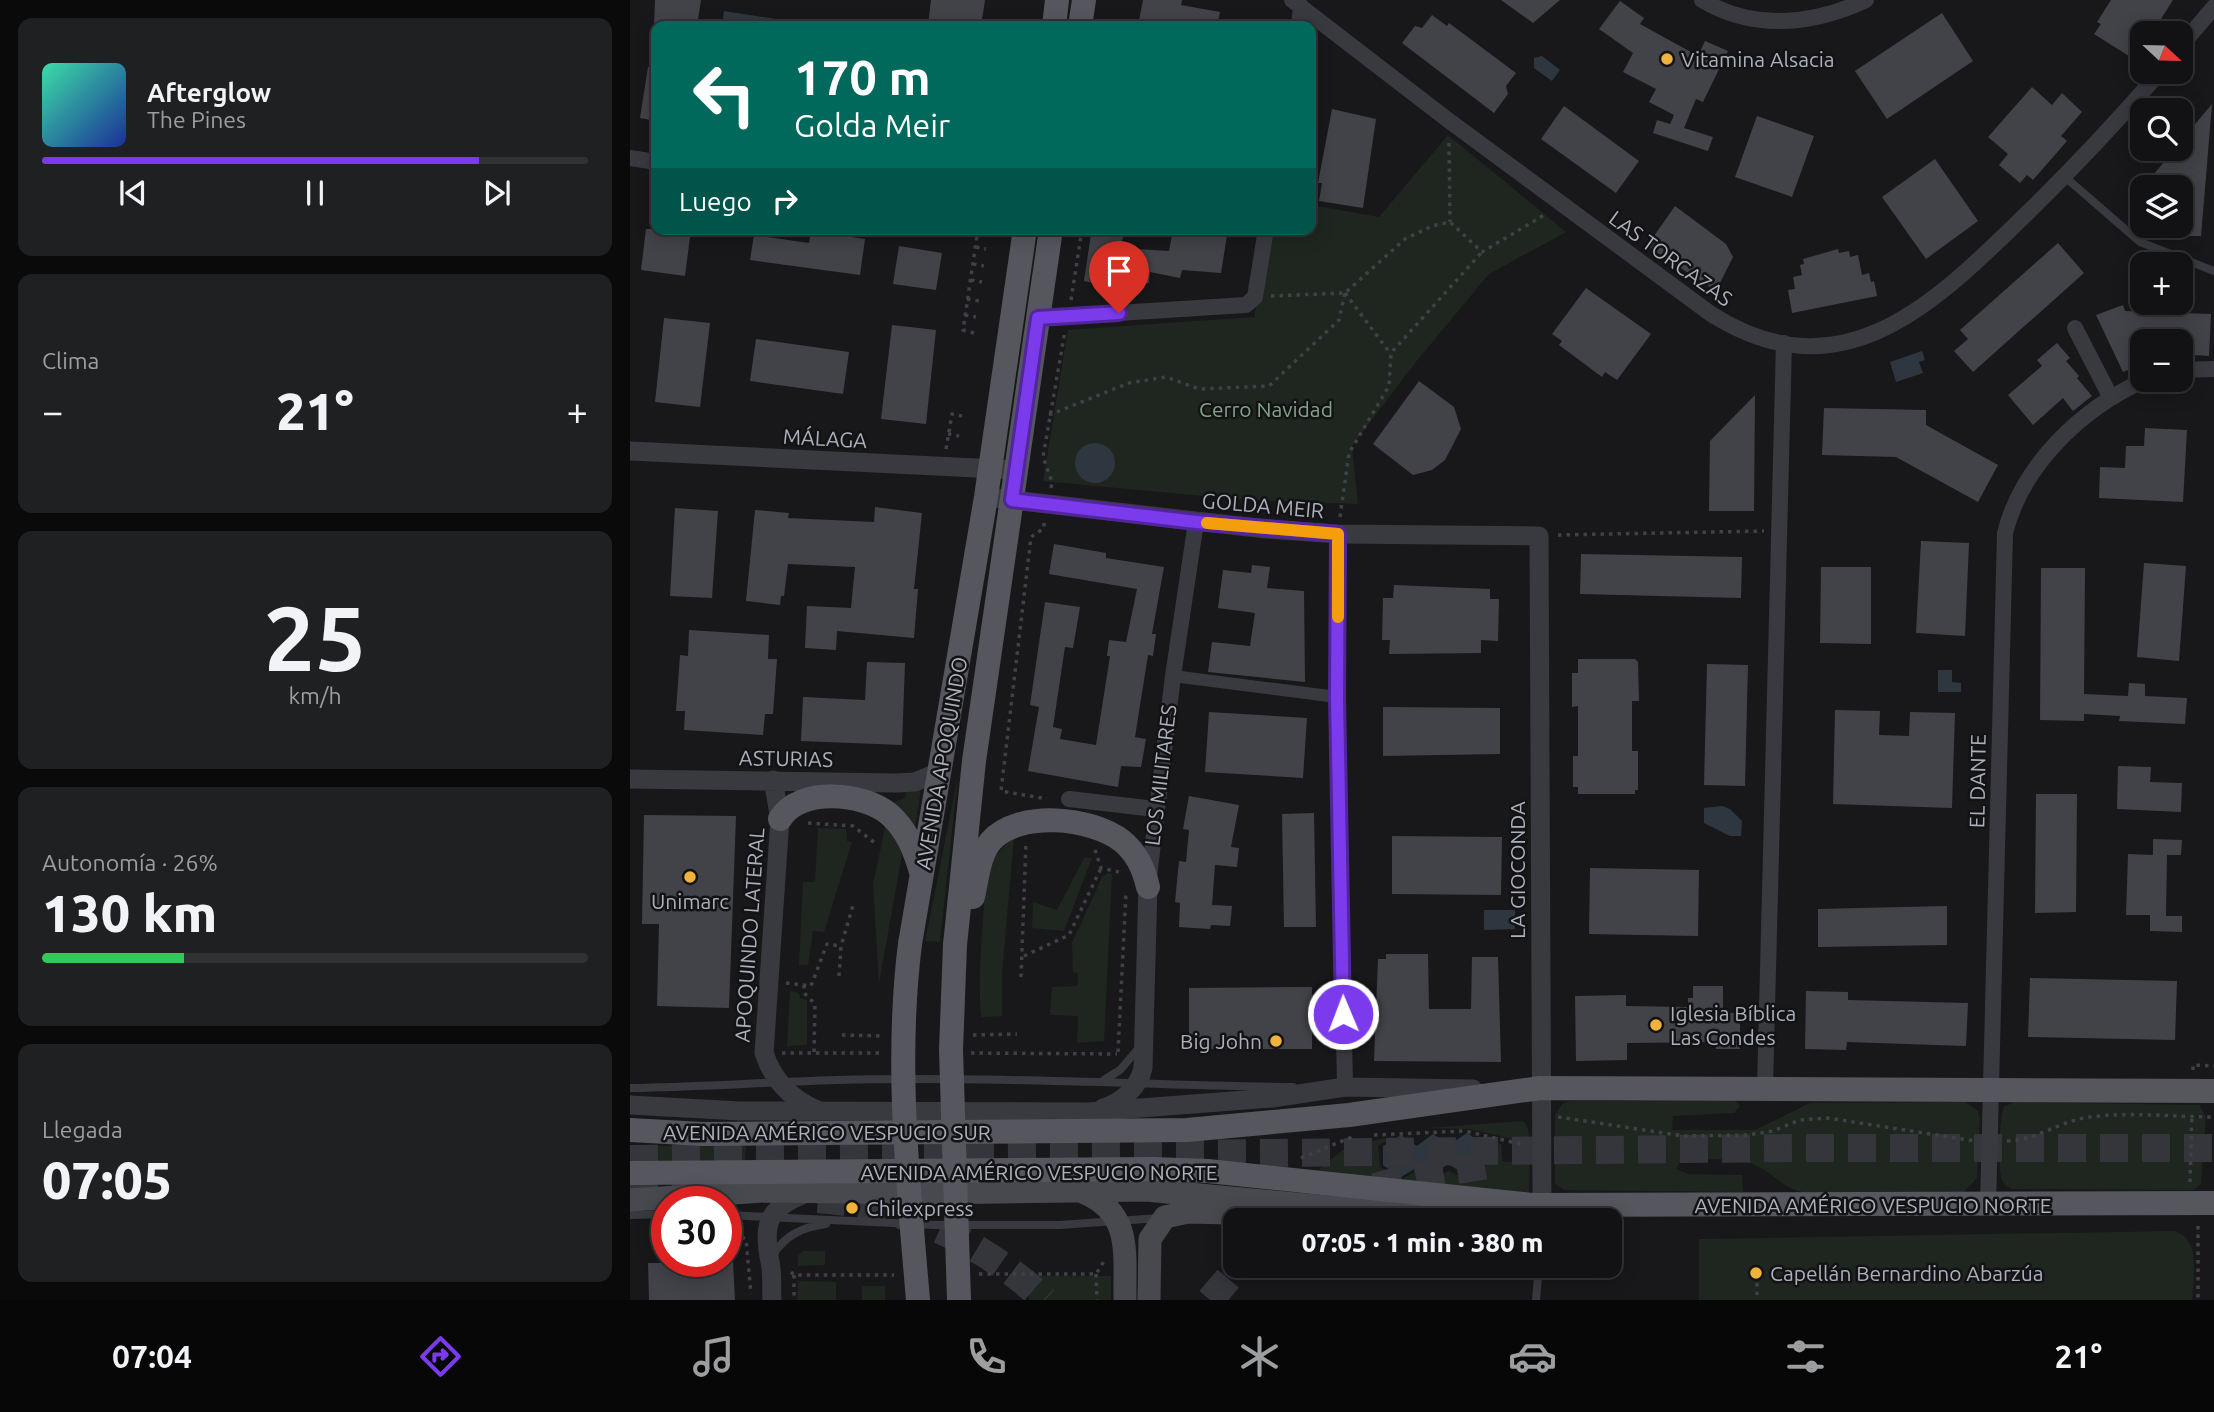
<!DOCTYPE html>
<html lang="es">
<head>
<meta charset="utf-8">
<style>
	:root { --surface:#121214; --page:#1f2022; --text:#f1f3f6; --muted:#9c9ea0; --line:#313234; --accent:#7c3aed }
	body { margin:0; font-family:Ubuntu,sans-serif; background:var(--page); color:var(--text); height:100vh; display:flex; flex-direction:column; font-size:26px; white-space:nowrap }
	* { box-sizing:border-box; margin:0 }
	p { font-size:23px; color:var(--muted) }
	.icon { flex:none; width:38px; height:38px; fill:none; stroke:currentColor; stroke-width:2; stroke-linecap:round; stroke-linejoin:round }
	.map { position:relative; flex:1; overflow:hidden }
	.details { display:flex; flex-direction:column; gap:18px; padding:18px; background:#0a0a0b; width:630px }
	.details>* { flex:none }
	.top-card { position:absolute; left:21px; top:21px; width:665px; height:214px; border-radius:14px; box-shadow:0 4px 18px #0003,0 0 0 2px var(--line); background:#00695c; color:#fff; overflow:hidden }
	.needle { width:46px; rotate:112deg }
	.controls { position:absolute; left:1500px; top:21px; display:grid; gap:14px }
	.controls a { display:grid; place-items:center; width:63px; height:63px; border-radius:14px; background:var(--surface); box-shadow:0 4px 18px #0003,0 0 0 2px var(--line); font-size:35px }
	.speed { position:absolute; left:21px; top:1186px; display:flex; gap:14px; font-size:35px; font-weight:700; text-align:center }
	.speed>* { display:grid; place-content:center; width:91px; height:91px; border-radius:50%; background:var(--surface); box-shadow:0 4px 18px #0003,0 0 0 2px var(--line); line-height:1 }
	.speed .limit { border:10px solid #d22; background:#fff; color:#111 }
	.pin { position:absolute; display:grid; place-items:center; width:60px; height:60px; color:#fff; margin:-72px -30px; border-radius:50% 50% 50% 0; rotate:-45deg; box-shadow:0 0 7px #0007 }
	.pin .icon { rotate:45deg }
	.me { position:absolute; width:77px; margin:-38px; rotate:359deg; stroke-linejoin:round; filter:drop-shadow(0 0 5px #0008) }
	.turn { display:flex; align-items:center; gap:24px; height:147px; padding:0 28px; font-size:32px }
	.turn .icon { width:91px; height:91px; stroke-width:2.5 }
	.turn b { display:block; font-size:49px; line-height:60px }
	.then { display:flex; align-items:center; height:66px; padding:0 28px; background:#0003; gap:14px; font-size:26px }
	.big { font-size:52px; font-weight:800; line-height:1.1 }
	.details .widget { flex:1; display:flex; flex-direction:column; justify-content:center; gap:10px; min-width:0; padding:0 24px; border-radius:14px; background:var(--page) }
	.details .dial { align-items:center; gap:0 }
	.dial b { font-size:91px; line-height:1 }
	.song { display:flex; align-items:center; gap:21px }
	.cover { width:84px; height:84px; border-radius:10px; background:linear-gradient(135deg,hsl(160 70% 55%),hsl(230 70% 35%)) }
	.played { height:7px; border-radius:4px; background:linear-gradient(90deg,var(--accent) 80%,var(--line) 80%) }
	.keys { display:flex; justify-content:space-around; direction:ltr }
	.heat { display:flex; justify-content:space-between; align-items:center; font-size:38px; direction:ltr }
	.charge { height:10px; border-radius:5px; background:linear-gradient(90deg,#34c759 26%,var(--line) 0) }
	.trip { position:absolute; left:593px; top:1208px; width:399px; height:70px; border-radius:14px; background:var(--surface); box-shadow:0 4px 18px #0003,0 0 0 2px var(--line); font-weight:800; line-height:70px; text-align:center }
	.tabs { display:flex; height:112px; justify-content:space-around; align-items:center; background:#070708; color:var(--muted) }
	.tabs .icon { width:49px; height:49px }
	.tabs .selected { color:var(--accent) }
	.tabs b { font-size:32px; color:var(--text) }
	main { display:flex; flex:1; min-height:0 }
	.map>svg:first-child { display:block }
	.green { fill:#1e261f }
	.water { fill:#2e373f }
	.building { fill:#424348 }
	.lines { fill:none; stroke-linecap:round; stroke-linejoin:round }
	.motorway-tunnel { stroke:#35363b; stroke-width:28; stroke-dasharray:28 14; stroke-linecap:butt }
	.path { stroke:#3f4146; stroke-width:3.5; stroke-dasharray:3.5 5; stroke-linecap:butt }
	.service { stroke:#393a3f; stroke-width:8 }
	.pedestrian { stroke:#393a3f; stroke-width:12 }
	.minor { stroke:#393a3f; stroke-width:16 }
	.tertiary { stroke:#393a3f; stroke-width:19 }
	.secondary { stroke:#48494f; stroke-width:23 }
	.primary { stroke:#56575e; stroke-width:24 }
	.primary-bridge { stroke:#56575e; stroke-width:24 }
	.route-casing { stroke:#51269a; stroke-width:18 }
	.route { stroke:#7c3aed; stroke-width:12 }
	.slow { stroke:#f59e0b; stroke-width:12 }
	.poi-dot { fill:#efb33c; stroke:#131316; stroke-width:2.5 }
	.labels { text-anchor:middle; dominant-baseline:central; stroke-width:5; stroke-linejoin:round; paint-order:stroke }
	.poi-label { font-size:21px; fill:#abb0ba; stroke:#131316; text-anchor:start }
	.street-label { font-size:21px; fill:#abb0ba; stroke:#131316 }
	.park-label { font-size:21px; fill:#83a485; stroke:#131316 }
</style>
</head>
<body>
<main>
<section class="details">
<div class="widget">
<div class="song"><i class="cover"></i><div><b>Afterglow</b><p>The Pines</p></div></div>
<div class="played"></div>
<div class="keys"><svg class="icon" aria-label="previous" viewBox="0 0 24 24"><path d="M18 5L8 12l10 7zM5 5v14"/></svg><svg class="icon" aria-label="pause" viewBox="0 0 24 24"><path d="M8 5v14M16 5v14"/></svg><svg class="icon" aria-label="next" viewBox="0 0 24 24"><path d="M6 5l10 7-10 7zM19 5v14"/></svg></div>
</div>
<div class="widget"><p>Clima</p>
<div class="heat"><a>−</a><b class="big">21°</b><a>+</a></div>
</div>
<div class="widget dial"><b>25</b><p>km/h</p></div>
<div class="widget"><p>Autonomía · 26%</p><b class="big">130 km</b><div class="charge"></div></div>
<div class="widget"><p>Llegada</p><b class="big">07:05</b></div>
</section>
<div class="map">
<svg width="1584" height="1300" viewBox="0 0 1584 1300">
	<rect width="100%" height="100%" fill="#18181b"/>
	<path class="green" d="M818,135L936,232L859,274L785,363L722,446L728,504L604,499L413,481L438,330L624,317L641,229H681V205L749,217Z
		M328,776L310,942L295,941Z
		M291,789L285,828L262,803L275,798L276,790Z
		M256,823L269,842L272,855L249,983L243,884Z
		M188,828L216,829L217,841L222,842L194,932L183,931L178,965H169L173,882H185Z
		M384,838L372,973V1016L352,1017C346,1001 354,891 358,871C362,857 373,847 384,838Z
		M454,858H462L434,931L402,928L403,902L427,910Z
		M478,873L482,874L474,1041L447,1043L448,1016L420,1015L422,987L448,986V973L443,972L442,943L472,877Z
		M160,991L169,993L170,998L177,1000V1045L157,1046Z
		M1105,1100L1110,1106L1104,1113L1043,1116L1042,1130H1125L1180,1103L1335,1102L1348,1111L1350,1118L1347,1178L1333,1193L1173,1192C1151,1188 1140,1169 1120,1163C1098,1156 1075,1162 1053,1157L1046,1169L1058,1174L1112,1175L1113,1192L935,1190L925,1184V1115L932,1104L940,1101Z
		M1384,1102L1569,1105L1576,1117L1571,1184L1564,1190L1382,1189C1376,1186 1372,1183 1371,1177C1368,1163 1369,1120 1374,1107Z
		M893,1121L898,1128L900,1143L839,1129L798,1128Z
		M762,1137L748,1146L750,1167L771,1180L787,1170L802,1179L819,1171L836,1179L856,1166L855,1144L846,1137L871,1144L873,1162H884V1147L900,1152L899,1191L896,1195L688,1170L713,1150L721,1148L723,1162H736V1142Z
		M116,1143L115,1166L0,1170V1147Z
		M1544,1231C1572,1240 1563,1276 1562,1300H1069V1239Z
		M173,1251H195V1265L168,1266V1256Z
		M398,1276H481V1300H399Z
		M168,1281L206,1282V1300H167Z
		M232,1286H255V1300H232Z"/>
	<path class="water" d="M94,11L146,19L145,26H92Z
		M912,56L930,70L922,81L904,68V58Z
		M1292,351L1295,360L1289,362L1293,373L1266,382L1260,362Z
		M445 463a20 20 0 1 1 40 0a20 20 0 1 1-40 0Z
		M1308,670H1322V682L1331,683V692H1308Z
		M1092,806L1100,809L1112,821L1111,836H1100L1074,823V808Z
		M854,910H885V929L854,930Z
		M837,1133L854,1144V1163L836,1175L818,1164L803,1175L788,1167L771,1177L753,1165V1146L771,1135L787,1146L803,1134L819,1145Z"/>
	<path class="building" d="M25,0H71L67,26H24Z
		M301,0H355L351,26H298Z
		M513,0H552L551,5L590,12L587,26H508Z
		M871,0H930L903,23Z
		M1481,0H1543L1522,33H1512V42L1502,58L1464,34L1471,24L1467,22Z
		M990,1L1014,18L1010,24L1068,56L1075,41L1098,51L1073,102L1066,99L1054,128L1083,137L1078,151L1023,133L1027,120L1040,124L1044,115L1019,102L1026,89L993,72L1003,53L969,29Z
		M1312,13L1343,61L1257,119L1225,71Z
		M802,15L817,26L819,23L886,73L876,86L878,94L864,113L772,43L785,26L792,28Z
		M18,67L26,68V121L10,118Z
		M1402,87L1422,105L1432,93L1452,112L1431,136L1437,141L1403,180L1397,175L1390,183L1369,165L1378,154L1358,137Z
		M1582,104L1571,236H1556L1550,232V187H1513L1545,149H1550V142Z
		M934,106L1009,161L986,193L911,139Z
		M702,109L746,119L733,208L689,201L692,183H688Z
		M1127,116L1184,136L1162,197L1105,177Z
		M1305,159L1348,221L1296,259L1252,197Z
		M1045,206L1096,244L1103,257L1086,291L1017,246Z
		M16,229H61L55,276L11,270Z
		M572,229H598L591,273L552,270L550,278L520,272L519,283L481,287L454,281L461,234L493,236L491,248L539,251L543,230L571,237Z
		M181,231L235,239L230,275L120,260L124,235L179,243Z
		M1428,243L1454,273L1343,372L1324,351L1338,339L1330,330Z
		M269,246L312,253L306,290L263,284Z
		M1208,249L1209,253L1219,251L1220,257L1228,255L1232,275L1239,273L1241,282L1244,281L1247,296L1162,313L1158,290L1165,289L1163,277L1172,275L1170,265L1174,264L1173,259Z
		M956,288L1021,334L987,380L975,372L972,377L929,345L932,341L922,334Z
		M1493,305L1495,311L1581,314L1579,356L1550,354V341H1512V364L1493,372L1466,315Z
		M34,318L80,323L70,407L25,402Z
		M262,325L306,330L296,424L251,419Z
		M126,339L219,352L213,394L120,381Z
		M1427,343L1440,358L1436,361L1449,376L1447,378L1462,396L1443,411L1433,398L1403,425L1378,395L1412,366L1407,360Z
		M789,381L824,407L831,429L815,460L802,470L783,475L743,444Z
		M1125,395L1124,511H1079L1080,441Z
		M1194,408L1296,410V425L1368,465L1348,502L1266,457L1192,455Z
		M1515,428L1557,430L1553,502L1469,498L1470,467L1495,468L1496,446H1514Z
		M245,507L292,513L284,589H288L284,638L207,631L206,650L175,648L177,606L221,608L225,567L158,564L154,596H151L150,605L116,601L125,510L159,513L158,518L244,522Z
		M45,508L88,511L82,598L40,596Z
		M1291,541L1339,543L1335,636L1286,633Z
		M424,544L476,553V558L534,567L522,634H526L523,656L518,655L505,737L516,739L511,767L491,766L488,787L398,771L409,707L400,705L415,602L450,607L443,648L435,647L423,727L432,729L430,739L466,745L480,656H477L479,640L496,642L507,589L419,574Z
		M951,554L1112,557L1111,598L950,594Z
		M1514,563L1556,566L1549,661L1507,657Z
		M622,565L640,567L637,588L674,591L675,682L578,672L582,642L620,646L625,613L588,608L593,570L621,573Z
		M1191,567H1241V644L1190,643Z
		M1411,568H1455L1454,694L1498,696L1499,683L1515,684V696L1557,698L1555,724L1489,721L1490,716L1454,714V721L1410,720Z
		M764,585L860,589V599H869L868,641L851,640V653L759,654L760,640H752L753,598H763Z
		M59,630L139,635L138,659H147L143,714H135L133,735L54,730L55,711H46L50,655L58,656Z
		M948,659H1005L1008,662L1009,701H1002V751H1008V790H1005V794H948V787H943V756H948V706L942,707V673H948Z
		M237,662L275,663L272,745L171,741L173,697L235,700Z
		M1077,664L1118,665L1115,786L1074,785Z
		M753,707L870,708V754L753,756Z
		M1205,710L1250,711L1249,735L1279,736L1280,712L1325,713L1322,808L1203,804Z
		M579,712L677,718L673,778L575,772Z
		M1488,766L1521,767L1520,782L1552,783L1551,812L1487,809Z
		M1406,794H1447L1446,912L1405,913Z
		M559,796L609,805L601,847L609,848L607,867L585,865L582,905L602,906L600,926L581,925L580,929L549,927L550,903L545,902L549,861L556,862L559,830L553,829Z
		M684,813L686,927H654L652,814Z
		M14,815L106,816L99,1008L27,1006L29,924H12Z
		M762,836L872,837L871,895L762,894Z
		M1523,839L1552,840L1551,855H1537L1536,916H1552V932L1520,931V915H1496L1498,854L1523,855Z
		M960,868L1069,870L1068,936L959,934Z
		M1317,906V945L1188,947V909Z
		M756,954H798L799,1009H841L842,957H868L871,1062L744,1061L748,959H756Z
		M1400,978L1547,981L1545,1040L1398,1037Z
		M1063,986H1093V1013H1110V1049H1086V1042L997,1043V1060L946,1061L945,996L996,995V1006L1058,1007V998H1063Z
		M682,987V1049H559V988Z
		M1176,991L1218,992V1000L1338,1003L1336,1046L1217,1042L1216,1050L1175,1049Z
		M103,1262L105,1300H19L18,1263Z"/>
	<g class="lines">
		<path class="motorway-tunnel" d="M0,1159L1168,1148H1584
			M0,1184L67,1189
			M188,1199C275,1206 351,1241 415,1300
			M668,1220C729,1183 796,1175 864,1164
			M580,1300L610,1265"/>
		<path class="path" d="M819,143L820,222
			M346,247L356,249
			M343,264L354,266
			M341,280L352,282
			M715,293L760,353
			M641,296L715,293L775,239L802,226L820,222L852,252L916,214
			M337,299L349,301
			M441,300L452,229
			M335,315L346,317
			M344,333L333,330L347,236
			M419,415L499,383L536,377L569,389L639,386L709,320L715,293
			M318,434L329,436
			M316,449L322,414L332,416
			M421,488L422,482L413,457L435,331
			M710,517L719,453L759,386L761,353L852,252
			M414,523V528L401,537L371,791L417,799
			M928,535L1134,531
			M178,823L223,826L245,843
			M465,850L471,868L489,872
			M394,956L439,935L471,868
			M209,976L211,946L224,902
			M391,977L396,842
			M156,983L181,986L197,944L211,946
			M174,985V993L185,1004L184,1053
			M212,1035L253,1036
			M343,1035L387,1034
			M488,1052L496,892
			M152,1053H253
			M341,1053L487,1054
			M1563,1070V1065L1584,1066
			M928,1117L1054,1136L1118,1135L1143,1131L1170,1120L1198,1118L1345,1141
			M744,1135L835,1131L895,1145
			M1377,1141C1406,1140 1427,1123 1454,1118C1496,1111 1542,1117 1584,1117
			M671,1158L722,1137
			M1560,1182L1562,1116
			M1568,1226V1300
			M96,1231L116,1239L121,1294
			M161,1272L164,1275H264
			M349,1274H466L474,1261
			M466,1274L467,1300
			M164,1275V1300
			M1127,1283V1300"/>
		<path class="service" d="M1435,177L1510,242L1584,271
			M474,1080L490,1070L508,1049
			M0,1088C69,1087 138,1082 207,1080C359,1076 511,1085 663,1087
			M0,1215L37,1214
			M96,1215L305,1225H429L530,1218
			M143,1255C155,1235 173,1227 196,1224
			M906,1300L909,1265"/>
		<path class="pedestrian" d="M543,676L707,697"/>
		<path class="minor" d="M662,0L818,120L1081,314C1208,394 1298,310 1387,223C1437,175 1484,125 1530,72
			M1072,0C1123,31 1183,25 1236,0
			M669,26L671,6
			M1550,47L1584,7
			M0,158L26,162
			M408,318L616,305L625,297L636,229
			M1445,328L1481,398
			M1550,370L1584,369
			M708,534L707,697L715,1087
			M439,799L525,809
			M519,877L543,676L566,522
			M1135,1087L1154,343
			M1358,1206L1375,533C1392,465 1452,408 1515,380"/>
		<path class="tertiary" d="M0,451L387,470
			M356,497L636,529L708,534L909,536L912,1205
			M0,779L266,783L285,782L309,772
			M143,780L150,819L134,1053C143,1080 161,1099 187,1110
			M0,1105L110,1111L458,1112L642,1098L715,1087L843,1089
			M473,1108C491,1103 509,1087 513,1068L518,887
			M142,1300C141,1288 143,1274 140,1262C132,1221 139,1207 179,1192"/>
		<path class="secondary" d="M455,1193C503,1214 494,1255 495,1300
			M0,1200L135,1191L298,1193L516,1190L718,1209L806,1212L871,1208
			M519,1300L520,1239L535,1217L558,1212L642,1214"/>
		<path class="primary" d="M424,26L427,0
			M450,26L454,0
			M150,819C169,787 234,792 260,815C277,830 285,851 291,872
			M343,897C347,879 349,855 361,841C389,810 461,817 492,841C507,853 514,869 518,887
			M280,944L356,497L395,229
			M325,945L344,761L421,229
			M0,1130L73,1134L557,1130L719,1115L910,1088L1584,1091
			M0,1173L522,1169L578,1171L902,1205L1584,1203"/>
		<path class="primary-bridge" d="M280,944C265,1063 278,1181 288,1300
			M325,945L321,1050L329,1300"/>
	</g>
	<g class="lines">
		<defs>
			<path id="route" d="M489,313L408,318L382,500L566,522L708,534L707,697L713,1014"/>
		</defs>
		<use href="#route" class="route-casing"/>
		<use href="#route" class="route"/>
		<path class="slow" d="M577,523L708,534V617"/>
	</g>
	<g class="poi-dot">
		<circle cx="1037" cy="59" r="7"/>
		<circle cx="60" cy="877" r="7"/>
		<circle cx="1026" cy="1025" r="7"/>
		<circle cx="646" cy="1041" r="7"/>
		<circle cx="222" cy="1208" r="7"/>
		<circle cx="1126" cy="1273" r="7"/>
	</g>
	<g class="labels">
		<g class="poi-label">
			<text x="1051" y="59">Vitamina Alsacia</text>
			<text x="60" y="901" text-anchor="middle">Unimarc</text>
			<text x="1040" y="1013">Iglesia Bíblica<tspan x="1040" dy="24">Las Condes</tspan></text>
			<text x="632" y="1041" text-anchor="end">Big John</text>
			<text x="236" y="1208">Chilexpress</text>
			<text x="1140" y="1273">Capellán Bernardino Abarzúa</text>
		</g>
		<g class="street-label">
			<text transform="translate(1041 258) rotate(36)">LAS TORCAZAS</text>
			<text transform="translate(195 438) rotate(3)">MÁLAGA</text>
			<text transform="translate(633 505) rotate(5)">GOLDA MEIR</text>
			<text transform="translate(156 758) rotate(1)">ASTURIAS</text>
			<text transform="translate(311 763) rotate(-80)">AVENIDA APOQUINDO</text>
			<text transform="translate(530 775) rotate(-83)">LOS MILITARES</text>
			<text transform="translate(1347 781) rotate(-89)">EL DANTE</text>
			<text transform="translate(887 870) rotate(-90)">LA GIOCONDA</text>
			<text transform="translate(119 935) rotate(-86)">APOQUINDO LATERAL</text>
			<text x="197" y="1132">AVENIDA AMÉRICO VESPUCIO SUR</text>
			<text x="409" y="1172">AVENIDA AMÉRICO VESPUCIO NORTE</text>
			<text x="1243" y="1205">AVENIDA AMÉRICO VESPUCIO NORTE</text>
		</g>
		<g class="park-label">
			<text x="636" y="409">Cerro Navidad</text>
		</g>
	</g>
</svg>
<div class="controls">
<a><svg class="needle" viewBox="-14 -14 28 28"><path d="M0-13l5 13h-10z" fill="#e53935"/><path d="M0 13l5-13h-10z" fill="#9c9ea0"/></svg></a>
<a><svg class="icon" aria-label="search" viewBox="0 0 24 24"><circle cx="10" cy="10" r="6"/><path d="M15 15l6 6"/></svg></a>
<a><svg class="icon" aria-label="layers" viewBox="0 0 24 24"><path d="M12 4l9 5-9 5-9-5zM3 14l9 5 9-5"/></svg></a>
<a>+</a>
<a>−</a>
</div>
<div class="speed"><div class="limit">30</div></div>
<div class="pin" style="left:489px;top:313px;background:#d93025"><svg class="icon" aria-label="arrive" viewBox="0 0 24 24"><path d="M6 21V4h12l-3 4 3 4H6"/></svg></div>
<svg class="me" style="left:713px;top:1014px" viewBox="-20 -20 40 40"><circle r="17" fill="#7c3aed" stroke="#fff" stroke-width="3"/><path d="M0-11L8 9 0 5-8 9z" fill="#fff"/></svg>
<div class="trip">07:05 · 1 min · 380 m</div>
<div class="top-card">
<div class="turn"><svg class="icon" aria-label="left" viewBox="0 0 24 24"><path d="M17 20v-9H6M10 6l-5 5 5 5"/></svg><div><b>170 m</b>Golda Meir</div></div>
<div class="then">Luego<svg class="icon" aria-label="right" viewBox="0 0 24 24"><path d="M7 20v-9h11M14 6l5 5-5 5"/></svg></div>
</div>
</div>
</main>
<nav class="tabs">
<b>07:04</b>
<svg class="icon selected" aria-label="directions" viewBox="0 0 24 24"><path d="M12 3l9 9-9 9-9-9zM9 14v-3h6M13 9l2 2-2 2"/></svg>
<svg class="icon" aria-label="music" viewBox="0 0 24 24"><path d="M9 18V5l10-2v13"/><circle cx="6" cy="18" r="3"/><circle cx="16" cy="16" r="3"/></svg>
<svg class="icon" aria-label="phone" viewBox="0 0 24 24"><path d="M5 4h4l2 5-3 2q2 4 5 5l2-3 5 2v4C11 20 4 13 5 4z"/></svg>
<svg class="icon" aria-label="climate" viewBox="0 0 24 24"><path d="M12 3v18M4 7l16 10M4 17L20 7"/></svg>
<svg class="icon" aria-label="car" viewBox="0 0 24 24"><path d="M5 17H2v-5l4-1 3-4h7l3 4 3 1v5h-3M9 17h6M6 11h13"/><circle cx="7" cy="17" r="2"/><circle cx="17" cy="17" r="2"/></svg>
<svg class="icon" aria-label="filters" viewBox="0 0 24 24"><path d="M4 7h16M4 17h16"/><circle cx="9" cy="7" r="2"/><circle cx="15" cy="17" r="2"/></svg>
<b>21°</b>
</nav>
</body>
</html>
